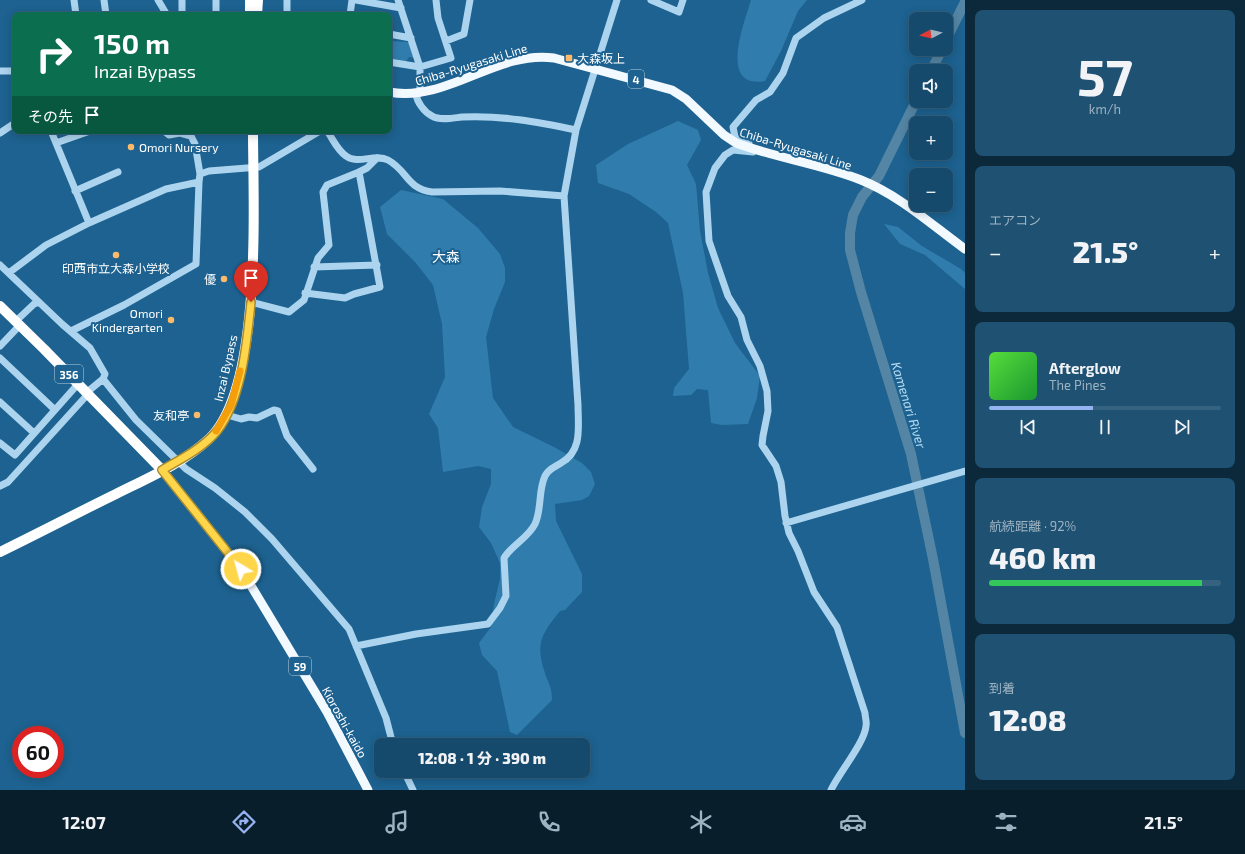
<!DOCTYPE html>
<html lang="ja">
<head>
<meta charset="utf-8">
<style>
	:root { --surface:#164a6c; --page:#1f5172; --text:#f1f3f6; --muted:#9eb3c2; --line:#35627f; --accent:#95b2f1 }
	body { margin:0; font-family:"Exo 2","Noto Sans JP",sans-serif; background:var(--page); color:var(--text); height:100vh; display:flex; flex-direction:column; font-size:15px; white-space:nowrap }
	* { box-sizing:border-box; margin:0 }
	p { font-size:13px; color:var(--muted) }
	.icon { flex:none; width:22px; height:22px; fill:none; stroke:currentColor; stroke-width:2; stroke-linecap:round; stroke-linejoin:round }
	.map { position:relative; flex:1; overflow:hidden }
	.details { display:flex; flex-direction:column; gap:10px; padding:10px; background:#0c293b; width:280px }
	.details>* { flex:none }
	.guide { position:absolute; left:12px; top:12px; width:380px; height:122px; border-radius:8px; box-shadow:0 2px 10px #0003,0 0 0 1px var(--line); background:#0b6e4f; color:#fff; overflow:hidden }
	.needle { width:26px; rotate:263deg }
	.fabs { position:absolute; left:909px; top:12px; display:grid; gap:8px }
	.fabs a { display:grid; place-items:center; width:44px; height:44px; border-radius:8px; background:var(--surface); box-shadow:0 2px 10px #0003,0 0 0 1px var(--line); font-size:20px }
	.speed { position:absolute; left:12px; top:726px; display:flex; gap:8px; font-size:20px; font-weight:700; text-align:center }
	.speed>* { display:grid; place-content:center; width:52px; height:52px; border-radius:50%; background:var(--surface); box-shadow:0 2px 10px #0003,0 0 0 1px var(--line); line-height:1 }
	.speed .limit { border:6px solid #d22; background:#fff; color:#111 }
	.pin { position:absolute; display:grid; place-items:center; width:34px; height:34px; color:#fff; margin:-41px -17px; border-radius:50% 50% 50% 0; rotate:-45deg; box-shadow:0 0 4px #0007 }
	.pin .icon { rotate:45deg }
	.me { position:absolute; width:44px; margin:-22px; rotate:323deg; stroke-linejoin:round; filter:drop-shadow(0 0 3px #0008) }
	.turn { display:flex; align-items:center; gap:14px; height:84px; padding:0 16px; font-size:18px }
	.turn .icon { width:52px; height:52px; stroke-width:2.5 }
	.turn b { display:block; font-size:28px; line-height:34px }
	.then { display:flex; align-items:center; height:38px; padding:0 16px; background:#0003; gap:8px; font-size:15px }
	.big { font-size:30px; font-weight:800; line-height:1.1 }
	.details .tile { flex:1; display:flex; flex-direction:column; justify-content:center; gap:6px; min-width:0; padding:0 14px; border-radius:8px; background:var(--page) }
	.details .dial { align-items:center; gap:0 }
	.dial b { font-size:52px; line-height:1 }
	.song { display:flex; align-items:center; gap:12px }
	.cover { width:48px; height:48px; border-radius:6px; background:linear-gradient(135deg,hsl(110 70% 55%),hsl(130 70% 35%)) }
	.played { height:4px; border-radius:2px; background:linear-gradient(90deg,var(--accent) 45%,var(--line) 45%) }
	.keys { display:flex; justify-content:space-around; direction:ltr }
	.heat { display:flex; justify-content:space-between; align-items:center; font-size:22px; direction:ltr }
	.charge { height:6px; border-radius:3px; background:linear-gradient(90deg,#34c759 92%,var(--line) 0) }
	.trip { position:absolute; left:374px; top:738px; width:216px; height:40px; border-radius:8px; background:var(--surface); box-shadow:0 2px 10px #0003,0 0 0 1px var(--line); font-weight:800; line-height:40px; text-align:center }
	.menu { display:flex; height:64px; justify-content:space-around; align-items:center; background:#091e2b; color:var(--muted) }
	.menu .icon { width:28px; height:28px }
	.menu .current { color:var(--accent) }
	.menu b { font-size:18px; color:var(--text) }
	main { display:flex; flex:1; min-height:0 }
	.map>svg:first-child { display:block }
	.green { fill:#307dad }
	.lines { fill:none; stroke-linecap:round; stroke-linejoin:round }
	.river { stroke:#5485a4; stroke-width:10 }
	.minor { stroke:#acd4ee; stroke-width:7 }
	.major { stroke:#f2f9ff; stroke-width:9 }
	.highway { stroke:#fff; stroke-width:10 }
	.route-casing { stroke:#a68a30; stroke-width:10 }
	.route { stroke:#ffd54a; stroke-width:7 }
	.slow { stroke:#f59e0b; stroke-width:7 }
	.poi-dot { fill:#fdba6a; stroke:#1d6290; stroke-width:1.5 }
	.labels { text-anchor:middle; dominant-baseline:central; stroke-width:4; stroke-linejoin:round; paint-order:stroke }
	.shield { fill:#1d6290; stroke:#bbd0de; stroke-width:1 }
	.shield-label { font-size:11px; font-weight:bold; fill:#fff }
	.poi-label { font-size:12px; fill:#fff; stroke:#1d6290; text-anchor:end }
	.street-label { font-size:12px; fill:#fff; stroke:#1d6290 }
	.water-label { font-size:13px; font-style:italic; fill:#b8def5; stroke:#1d6290 }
	.quarter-label { font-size:14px; fill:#fff; stroke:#1d6290 }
</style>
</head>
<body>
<main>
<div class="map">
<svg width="965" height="790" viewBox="0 0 965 790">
	<rect width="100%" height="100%" fill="#1d6290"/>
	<path class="green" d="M751,0H807L798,11L781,51L765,81C718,89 744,24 751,0Z
		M389,41L409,42L414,58L409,57L405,63L389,60Z
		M678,121L698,130L701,140L687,165L696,184L700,231L708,273L718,308L735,343L760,376L757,398L748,424L722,425L711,423L708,390L697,389L691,395L673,396L674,388L689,369L683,293L668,223L656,212L629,194L598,183L596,165L628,144Z
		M401,190L443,199L478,228L500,254L505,268V282L494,309L486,337L493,398L513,427L554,447L582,463L591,472L595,484L589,496L582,500L555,504L556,521L582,574V592L565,610L560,611C543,632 535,643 544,670C548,684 552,685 552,700L517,735L510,732L497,671L482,655L479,643L491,627L494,604L500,579V563L491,543L479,527L482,507L491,484V469L478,466L443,472L438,428L429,414L445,377L442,324L433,285L415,262L387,234L380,207Z
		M884,224L898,227L922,246L961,269L965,273V289L925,255L900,244Z"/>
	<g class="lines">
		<path class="river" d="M946,40L965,2
			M931,71L942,49
			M916,101L879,176L862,197L853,215L850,233V250L861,292L911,454L933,559L965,733"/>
		<path class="minor" d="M74,0L76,15
			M104,0L106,15
			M158,0L167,15
			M356,0L401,8
			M398,0L420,67V93
			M651,0L679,12L683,0
			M182,15V0
			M216,15V0
			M287,15V0
			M350,15L352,0
			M389,34L411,38
			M446,41L464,34L470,0
			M389,62L420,67L451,58L438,18L436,0
			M0,71H15
			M416,94C417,102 424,112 432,116C440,121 453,118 462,117C501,115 538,122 576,130
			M51,131L89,223
			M164,131L169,135L180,133L191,136L195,144L200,174
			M327,131C333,139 337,150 346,156C358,165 375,153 388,160C408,171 406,188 432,192L500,191L564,196
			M0,133L15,123
			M56,143L90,131
			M75,191L118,172
			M0,265L62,324L90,348L105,374L103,379L136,420L186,469L215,488L245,512L272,539L349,629L386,718L393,745
			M314,267L377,265
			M10,272L46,245L89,223L166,189L199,182L200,174L209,171L259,167L320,131
			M305,293L345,298L354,294L380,287L359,172L367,168L377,158
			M251,302L289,312L304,300L318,258L329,245L323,192L327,185L359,172
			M16,321L34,304L39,302
			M71,331L124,305L196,264L199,182
			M0,346L20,325
			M0,358L54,409
			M86,393L103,379
			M0,402L34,433
			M227,415L241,419L249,417L257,418L274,410L278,411L287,436L313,469
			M0,443L15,455L78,384
			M0,486L8,482L88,394
			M786,523L965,471
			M356,646L416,634L488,624L500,608L506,596L504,558C512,545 528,538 535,524C542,509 538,491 545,476C548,469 555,467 561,463C583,451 578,426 578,405L564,196L576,130L617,0
			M404,771L413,790
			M831,790C839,773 865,742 866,726C867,722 865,717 865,713L837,627L814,592L798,551L789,533L785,516L781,482L776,466L762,445L763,436L768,411L767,391L760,366L747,340L741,317L728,296L709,241L706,192L715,168L725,155L733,150L753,152L749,147V143L735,137L733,127L756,100L770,92L783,73L796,38L824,18L862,0"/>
		<path class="major" d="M389,92C447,103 496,50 554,58L672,90L686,99L724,135L736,143C776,158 821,164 861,180C899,195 932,225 965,249
			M162,470L241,569L327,712L368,790"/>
		<path class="highway" d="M250,15V0
			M257,15L258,0
			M0,306L44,349L162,470
			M0,552C39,533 77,513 116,494C148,478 183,463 209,439C263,388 253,203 253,131"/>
	</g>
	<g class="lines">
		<defs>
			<path id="route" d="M241,569L162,470C181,459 203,448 217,431C242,399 247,342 251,302"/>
		</defs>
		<use href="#route" class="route-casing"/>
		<use href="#route" class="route"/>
		<path class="slow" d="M216,431L231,405L240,371"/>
	</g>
	<g class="poi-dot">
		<rect x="565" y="54" width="8" height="8" rx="2"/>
		<circle cx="131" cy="147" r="4"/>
		<circle cx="116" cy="255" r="4"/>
		<circle cx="224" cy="279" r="4"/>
		<circle cx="171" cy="320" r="4"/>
		<circle cx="197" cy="415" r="4"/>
	</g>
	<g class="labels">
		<g class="shield">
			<rect x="628" y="70" width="16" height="18" rx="3"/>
			<rect x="55" y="365" width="28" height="18" rx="3"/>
			<rect x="289" y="657" width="22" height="18" rx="3"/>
		</g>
		<g class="shield-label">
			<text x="636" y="79">4</text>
			<text x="69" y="374">356</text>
			<text x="300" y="666">59</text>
		</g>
		<g class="poi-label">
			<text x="577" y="58" text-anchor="start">大森坂上</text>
			<text x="139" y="147" text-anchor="start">Omori Nursery</text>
			<text x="116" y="268" text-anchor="middle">印西市立大森小学校</text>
			<text x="216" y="279">優</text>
			<text x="163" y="313">Omori<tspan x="163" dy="14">Kindergarten</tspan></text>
			<text x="189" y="415">友和亭</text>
		</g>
		<g class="street-label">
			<text transform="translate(471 64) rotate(-17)">Chiba-Ryugasaki Line</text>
			<text transform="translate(796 148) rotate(17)">Chiba-Ryugasaki Line</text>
			<text transform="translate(225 368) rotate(-77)">Inzai Bypass</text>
			<text transform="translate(345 722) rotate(61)">Kioroshi-kaido</text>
		</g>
		<g class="water-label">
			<text transform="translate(909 405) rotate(73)">Kamenari River</text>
		</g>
		<g class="quarter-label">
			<text x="446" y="256">大森</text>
		</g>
	</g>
</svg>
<div class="fabs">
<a><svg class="needle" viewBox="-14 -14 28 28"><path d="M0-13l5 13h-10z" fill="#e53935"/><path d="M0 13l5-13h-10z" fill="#9eb3c2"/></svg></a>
<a><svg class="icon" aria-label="sound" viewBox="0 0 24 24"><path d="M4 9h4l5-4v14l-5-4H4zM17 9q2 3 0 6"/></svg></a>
<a>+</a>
<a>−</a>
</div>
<div class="speed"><div class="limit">60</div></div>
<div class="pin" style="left:251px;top:302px;background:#d93025"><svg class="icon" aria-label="arrive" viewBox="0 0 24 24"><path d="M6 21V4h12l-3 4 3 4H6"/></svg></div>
<svg class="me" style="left:241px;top:569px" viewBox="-20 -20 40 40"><circle r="17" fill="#ffd54a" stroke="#fff" stroke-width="3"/><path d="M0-11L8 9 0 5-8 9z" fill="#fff"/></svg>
<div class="trip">12:08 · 1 分 · 390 m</div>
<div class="guide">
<div class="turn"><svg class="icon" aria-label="right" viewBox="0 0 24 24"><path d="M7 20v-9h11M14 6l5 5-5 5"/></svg><div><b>150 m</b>Inzai Bypass</div></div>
<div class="then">その先<svg class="icon" aria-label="arrive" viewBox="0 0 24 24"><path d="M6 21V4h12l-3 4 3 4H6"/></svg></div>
</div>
</div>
<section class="details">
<div class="tile dial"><b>57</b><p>km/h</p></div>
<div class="tile"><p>エアコン</p>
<div class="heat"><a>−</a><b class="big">21.5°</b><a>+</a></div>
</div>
<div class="tile">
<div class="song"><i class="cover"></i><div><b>Afterglow</b><p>The Pines</p></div></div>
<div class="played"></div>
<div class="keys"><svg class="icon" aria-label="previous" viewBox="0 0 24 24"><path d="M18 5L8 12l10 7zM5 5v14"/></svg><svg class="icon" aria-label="pause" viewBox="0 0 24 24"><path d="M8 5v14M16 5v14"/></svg><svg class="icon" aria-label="next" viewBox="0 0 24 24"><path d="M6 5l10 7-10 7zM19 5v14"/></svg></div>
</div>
<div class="tile"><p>航続距離 · 92%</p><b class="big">460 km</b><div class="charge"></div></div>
<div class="tile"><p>到着</p><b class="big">12:08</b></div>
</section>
</main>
<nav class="menu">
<b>12:07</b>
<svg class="icon current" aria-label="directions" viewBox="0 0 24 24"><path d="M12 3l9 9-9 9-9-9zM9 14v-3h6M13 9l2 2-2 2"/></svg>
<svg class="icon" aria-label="music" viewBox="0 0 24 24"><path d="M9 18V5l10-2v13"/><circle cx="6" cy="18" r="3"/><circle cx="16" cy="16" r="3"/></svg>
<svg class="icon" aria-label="phone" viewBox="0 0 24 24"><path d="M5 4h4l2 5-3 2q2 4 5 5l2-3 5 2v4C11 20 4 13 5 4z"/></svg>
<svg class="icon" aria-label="climate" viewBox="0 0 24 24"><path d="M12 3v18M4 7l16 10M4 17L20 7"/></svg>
<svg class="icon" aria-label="car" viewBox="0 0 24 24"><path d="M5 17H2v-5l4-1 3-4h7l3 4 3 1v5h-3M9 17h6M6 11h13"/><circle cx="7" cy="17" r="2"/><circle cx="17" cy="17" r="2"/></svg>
<svg class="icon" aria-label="filters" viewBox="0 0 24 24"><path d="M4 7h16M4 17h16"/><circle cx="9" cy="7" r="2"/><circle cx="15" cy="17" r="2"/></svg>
<b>21.5°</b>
</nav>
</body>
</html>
